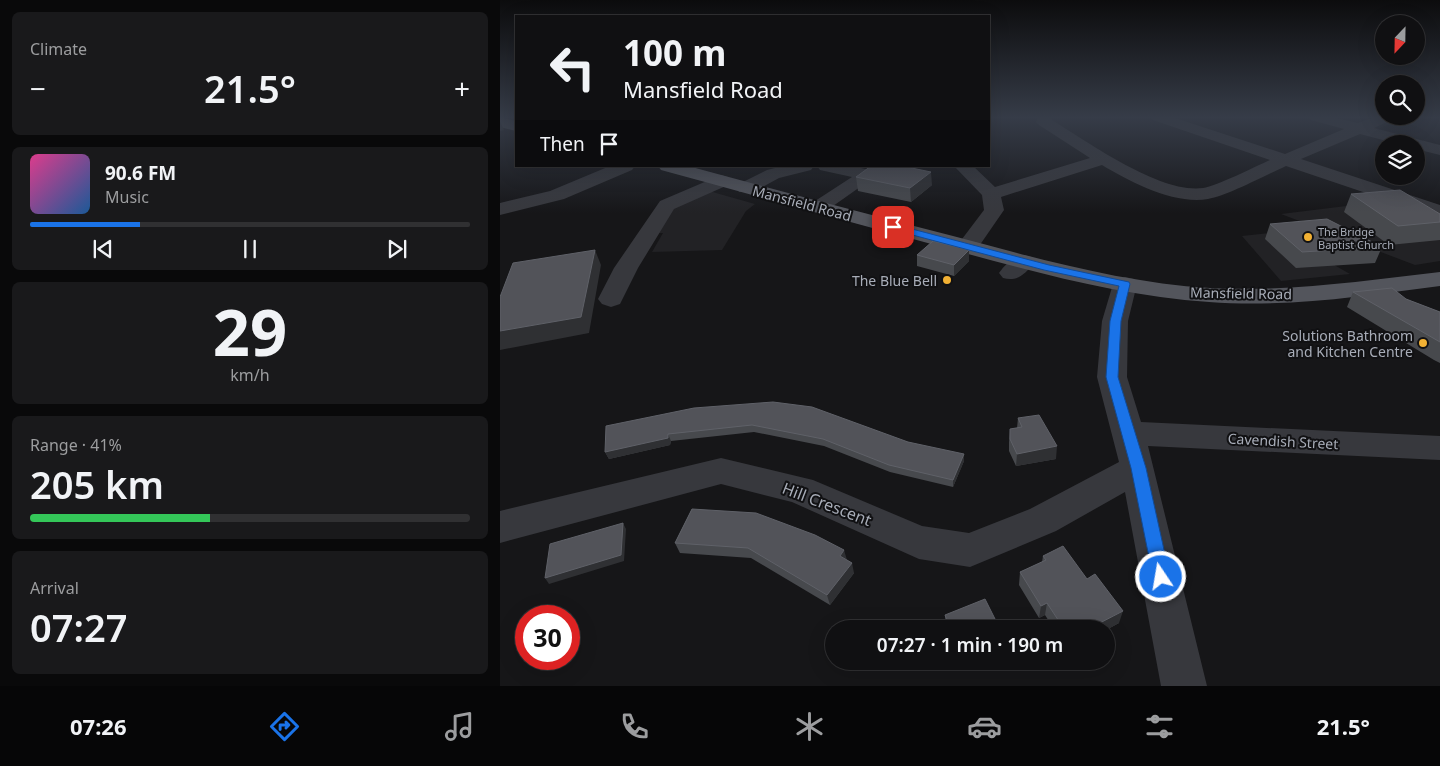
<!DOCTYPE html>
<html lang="en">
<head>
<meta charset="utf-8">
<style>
	:root { --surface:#101012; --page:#19191b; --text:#f1f3f6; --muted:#9c9d9f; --line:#303032; --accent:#1a73e8 }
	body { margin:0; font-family:"Noto Sans",sans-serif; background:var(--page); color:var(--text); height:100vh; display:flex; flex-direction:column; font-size:19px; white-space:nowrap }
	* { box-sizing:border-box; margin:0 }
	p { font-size:16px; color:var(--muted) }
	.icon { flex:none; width:28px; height:28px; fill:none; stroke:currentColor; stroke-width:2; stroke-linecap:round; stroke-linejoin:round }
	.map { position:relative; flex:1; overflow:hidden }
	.drawer { display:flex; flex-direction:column; gap:12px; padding:12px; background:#09090a; width:500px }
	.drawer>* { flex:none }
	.banner { position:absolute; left:15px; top:15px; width:475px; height:152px; border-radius:0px; box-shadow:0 5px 20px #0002,0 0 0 1px var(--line); background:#101012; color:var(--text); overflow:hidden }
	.needle { width:32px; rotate:202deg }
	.fabs { position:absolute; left:875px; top:15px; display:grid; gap:10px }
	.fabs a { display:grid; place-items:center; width:50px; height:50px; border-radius:50%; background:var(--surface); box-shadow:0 5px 20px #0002,0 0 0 1px var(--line); font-size:25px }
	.speed { position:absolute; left:15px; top:605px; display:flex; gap:10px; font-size:25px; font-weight:700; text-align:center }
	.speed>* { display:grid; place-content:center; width:65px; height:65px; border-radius:50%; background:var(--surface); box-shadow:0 5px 20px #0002,0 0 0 1px var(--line); line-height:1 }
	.speed .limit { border:8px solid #d22; background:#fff; color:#111 }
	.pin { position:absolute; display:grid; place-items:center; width:42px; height:42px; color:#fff; margin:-21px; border-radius:10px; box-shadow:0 2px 8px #0006 }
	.me { position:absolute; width:55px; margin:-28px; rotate:348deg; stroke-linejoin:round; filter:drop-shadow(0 0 4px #0008) }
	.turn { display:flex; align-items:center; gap:18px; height:105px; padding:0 25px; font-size:22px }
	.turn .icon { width:65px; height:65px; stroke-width:2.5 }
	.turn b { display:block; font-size:35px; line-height:42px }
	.then { display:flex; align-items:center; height:48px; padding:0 25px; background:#0003; gap:10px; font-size:19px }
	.big { font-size:38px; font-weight:600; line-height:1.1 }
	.drawer .card { flex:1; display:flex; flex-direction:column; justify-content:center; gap:8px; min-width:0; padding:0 18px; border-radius:8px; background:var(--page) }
	.drawer .dial { align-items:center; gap:0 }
	.dial b { font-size:65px; line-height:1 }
	.song { display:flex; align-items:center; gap:15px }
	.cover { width:60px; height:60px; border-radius:8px; background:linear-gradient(135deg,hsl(330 70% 55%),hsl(210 70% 35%)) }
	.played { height:5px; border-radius:2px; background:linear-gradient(90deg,var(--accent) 25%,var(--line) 25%) }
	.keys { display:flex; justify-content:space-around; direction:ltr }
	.heat { display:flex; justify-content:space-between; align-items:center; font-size:28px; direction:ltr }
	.charge { height:8px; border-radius:4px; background:linear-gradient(90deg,#34c759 41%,var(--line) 0) }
	.trip { position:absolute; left:325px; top:620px; width:290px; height:50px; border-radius:25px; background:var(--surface); box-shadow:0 5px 20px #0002,0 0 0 1px var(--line); font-weight:600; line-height:50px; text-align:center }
	.dock { display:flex; height:80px; justify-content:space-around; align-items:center; background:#060607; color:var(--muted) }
	.dock .icon { width:35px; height:35px }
	.dock .selected { color:var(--accent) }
	.dock b { font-size:22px; color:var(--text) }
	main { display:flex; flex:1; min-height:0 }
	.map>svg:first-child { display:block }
	.built { fill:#222225 }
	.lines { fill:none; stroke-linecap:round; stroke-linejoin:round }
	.minor { fill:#37383d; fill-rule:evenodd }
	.major { fill:#53555c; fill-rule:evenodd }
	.wall { fill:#47494d }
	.shaded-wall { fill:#2f3033 }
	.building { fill:#525359; stroke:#5f6168 }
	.route { fill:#1a73e8; stroke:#114b97 }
	.poi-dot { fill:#f2b134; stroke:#111113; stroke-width:2 }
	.labels { text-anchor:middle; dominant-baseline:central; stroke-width:4; stroke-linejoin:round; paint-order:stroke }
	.far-poi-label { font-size:11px; fill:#a8adb8; stroke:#111113; text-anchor:start }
	.street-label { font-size:14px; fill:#a8adb8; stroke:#111113 }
	.poi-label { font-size:14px; fill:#a8adb8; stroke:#111113; text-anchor:end }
	.near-street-label { font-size:16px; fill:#a8adb8; stroke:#111113 }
</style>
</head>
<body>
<main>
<section class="drawer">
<div class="card"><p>Climate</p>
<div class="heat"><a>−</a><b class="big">21.5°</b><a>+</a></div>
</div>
<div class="card">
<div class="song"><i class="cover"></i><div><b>90.6 FM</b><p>Music</p></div></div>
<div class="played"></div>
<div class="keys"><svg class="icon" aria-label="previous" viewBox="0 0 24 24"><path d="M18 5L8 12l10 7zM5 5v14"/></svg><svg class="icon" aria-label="pause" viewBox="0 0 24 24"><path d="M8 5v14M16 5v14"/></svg><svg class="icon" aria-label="next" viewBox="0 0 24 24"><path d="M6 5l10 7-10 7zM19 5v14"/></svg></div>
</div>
<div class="card dial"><b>29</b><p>km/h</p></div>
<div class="card"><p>Range · 41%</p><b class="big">205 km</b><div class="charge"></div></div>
<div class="card"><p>Arrival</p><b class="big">07:27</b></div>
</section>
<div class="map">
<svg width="940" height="686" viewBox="0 0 940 686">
	<rect width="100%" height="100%" fill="#161618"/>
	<path class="built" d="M209,191L255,204L246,211L222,250L152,252L163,233H154L174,207Z
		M887,201L940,235V261L915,265L781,214Z
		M778,232L836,266L850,274L781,281L742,236Z"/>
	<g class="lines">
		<path class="minor" d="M538,117H552V120C588,142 660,194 703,188C717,186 754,167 770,160L653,120L651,117H672L785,154L844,129L811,120L809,117H832L858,123L874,117H893L891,120L874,128L940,145V155L916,149V144H898L860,134L801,159L940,205V218L786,166C766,175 727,196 708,199C675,205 630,182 602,165L501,197L504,210L475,252L467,254L459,252L456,247L484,210L482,195L454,166H473L495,187L590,158L539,125L536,122Z
			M110,166H135L132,170L64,199L0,215V203L50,191Z
			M283,166H314L311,170L279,178L253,192H239L237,188L239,184L267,170Z
			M317,166H352L374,171L377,175L326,211H312L309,207L312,203L352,177L320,170Z
			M221,175L228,177L230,181L228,185L174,209L138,268L120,304L111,307L102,304L98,299L114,268L160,201Z
			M523,255L531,257L534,262C526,274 517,282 503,278L499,273C505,264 513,258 523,255Z
			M625,277L634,279L637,284L628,321L627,377L641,422L940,436V460L648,446L707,686H661L625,492L556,531L470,567L419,559L292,502L221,484L0,543V511L221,458L313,480L422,526L469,533L530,509L619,462L597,377L602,321L613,284L616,279Z"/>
		<path class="major" d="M0,117L16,121V131L0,127Z
			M158,166H188C276,190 365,213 453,236C536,258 623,283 710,288C787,292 864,281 940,272V286C864,296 786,308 709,302C616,296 524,269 435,245C344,220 252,195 161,170Z"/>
	</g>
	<path class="wall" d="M4,117H16V122L15,119Z
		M358,166H402L432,185L411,202L358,191L356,177L368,168Z
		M851,194L940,214V240L889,245L844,212Z
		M770,224L882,247L875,263L796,268L765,239Z
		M469,250V261L454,276L417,266V255Z
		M853,292L906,299L940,312V363L934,360L847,307Z
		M194,408L408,442L464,461L453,487L390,472L324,446L254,432L171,441L170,445L109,459L105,452Z
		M518,418L556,459L516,466L509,451V442L510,429L517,428Z
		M192,509L354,573L330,605L251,558L180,553L175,543Z
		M543,556L619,623L606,630V629H554L545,615L539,618L519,585L520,572L542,562Z
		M445,615L500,629H446Z
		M459,661H482L463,670Z"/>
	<path class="shaded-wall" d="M0,121L4,130L0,131Z
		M431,172L432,185L411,202L410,188Z
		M95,250L101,265L89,333L0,350V331Z
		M469,250V261L454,276V265Z
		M168,434L171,441L170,445L109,459L105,452Z
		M557,446L556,459L516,466L517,454Z
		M464,454V461L453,487V480Z
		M123,523L126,529L124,561L49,584L45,578Z
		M344,550L347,560L340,556Z
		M352,563L354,573L330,605L327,595Z
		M547,603L545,615L539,618L541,606Z
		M623,611L619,623L606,630V629H593L594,626Z
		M590,620L588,629H573Z
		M462,661H482L463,670Z"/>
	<path class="building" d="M371,166H402L431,172L410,188L356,177Z
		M900,190L940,214V222L898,226L851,194Z
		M827,219L882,247L802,252L770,224Z
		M433,241L469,250L454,265L417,255Z
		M95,250L81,317L0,331V297L13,263Z
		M892,288L906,299L940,312V342L853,292Z
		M273,402L312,407L408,442L464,454L453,480L389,465L323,439L252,425L168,434V438L105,452L106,426L194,408Z
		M539,415L557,446L517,454L510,439V429L522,427L518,418Z
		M192,509L256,513L315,535L344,550L340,556L352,563L327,595L248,548L175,543Z
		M123,523L121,555L45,578L50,544Z
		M563,546L587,579L595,574L623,611L594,626L590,620L573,629H564L547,603L541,606L520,572L546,560L543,556Z
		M485,599L500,629H450L445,615Z"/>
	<linearGradient id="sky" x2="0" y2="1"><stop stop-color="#0c0c0d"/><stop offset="0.55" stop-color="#363c48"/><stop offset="1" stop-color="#363c48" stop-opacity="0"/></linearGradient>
	<rect width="940" height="213" fill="url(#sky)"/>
	<path class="route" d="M393,224L549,265L629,282L630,284L621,321L618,377L646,468L670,577L667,583L661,585L655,583L653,577L631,468L606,377L610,321L619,286L544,270L390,229L389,227Z"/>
	<g class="poi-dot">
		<circle cx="808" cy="237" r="5"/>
		<circle cx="447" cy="280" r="5"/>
		<circle cx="923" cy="343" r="5"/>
	</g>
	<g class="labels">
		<g class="far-poi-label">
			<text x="818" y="231">The Bridge<tspan x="818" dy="13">Baptist Church</tspan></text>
		</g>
		<g class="street-label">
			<text transform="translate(302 203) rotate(15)">Mansfield Road</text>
			<text transform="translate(741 293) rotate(1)">Mansfield Road</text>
			<text transform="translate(783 441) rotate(3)">Cavendish Street</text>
		</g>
		<g class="poi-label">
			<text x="437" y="280">The Blue Bell</text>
			<text x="913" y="335">Solutions Bathroom<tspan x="913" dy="16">and Kitchen Centre</tspan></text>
		</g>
		<g class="near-street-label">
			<text transform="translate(327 504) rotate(21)">Hill Crescent</text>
		</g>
	</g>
</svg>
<div class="fabs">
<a><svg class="needle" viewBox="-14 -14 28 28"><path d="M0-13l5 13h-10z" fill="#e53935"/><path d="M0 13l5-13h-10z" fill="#9c9d9f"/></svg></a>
<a><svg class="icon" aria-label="search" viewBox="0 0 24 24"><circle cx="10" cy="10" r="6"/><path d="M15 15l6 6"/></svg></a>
<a><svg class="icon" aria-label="layers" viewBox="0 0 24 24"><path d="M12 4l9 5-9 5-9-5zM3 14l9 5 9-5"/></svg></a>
</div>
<div class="speed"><div class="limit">30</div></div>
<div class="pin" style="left:393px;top:227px;background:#d93025"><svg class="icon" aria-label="arrive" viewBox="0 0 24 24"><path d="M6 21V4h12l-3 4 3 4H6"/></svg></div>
<svg class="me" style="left:661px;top:577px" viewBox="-20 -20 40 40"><circle r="17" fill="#1a73e8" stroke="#fff" stroke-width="3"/><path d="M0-11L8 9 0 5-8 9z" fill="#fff"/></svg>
<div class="trip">07:27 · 1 min · 190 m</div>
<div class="banner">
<div class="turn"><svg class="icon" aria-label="left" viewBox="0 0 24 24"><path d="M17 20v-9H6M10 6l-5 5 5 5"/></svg><div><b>100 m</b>Mansfield Road</div></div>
<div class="then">Then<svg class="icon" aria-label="arrive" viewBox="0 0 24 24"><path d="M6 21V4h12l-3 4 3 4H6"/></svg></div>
</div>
</div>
</main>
<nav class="dock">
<b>07:26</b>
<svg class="icon selected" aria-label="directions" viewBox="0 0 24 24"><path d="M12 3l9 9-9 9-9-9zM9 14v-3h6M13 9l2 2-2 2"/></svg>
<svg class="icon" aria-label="music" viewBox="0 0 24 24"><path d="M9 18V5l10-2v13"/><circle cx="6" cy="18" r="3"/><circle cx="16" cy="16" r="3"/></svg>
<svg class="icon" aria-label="phone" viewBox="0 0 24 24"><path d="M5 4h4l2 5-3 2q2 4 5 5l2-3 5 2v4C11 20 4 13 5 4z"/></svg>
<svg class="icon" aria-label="climate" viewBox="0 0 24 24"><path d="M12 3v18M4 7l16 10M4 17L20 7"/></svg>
<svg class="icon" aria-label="car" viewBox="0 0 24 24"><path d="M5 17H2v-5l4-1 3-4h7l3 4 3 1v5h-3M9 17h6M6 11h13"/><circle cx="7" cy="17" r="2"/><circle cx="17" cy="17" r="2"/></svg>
<svg class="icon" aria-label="filters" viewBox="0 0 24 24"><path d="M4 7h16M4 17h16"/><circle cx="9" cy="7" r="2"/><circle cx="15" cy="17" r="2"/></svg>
<b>21.5°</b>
</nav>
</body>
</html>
